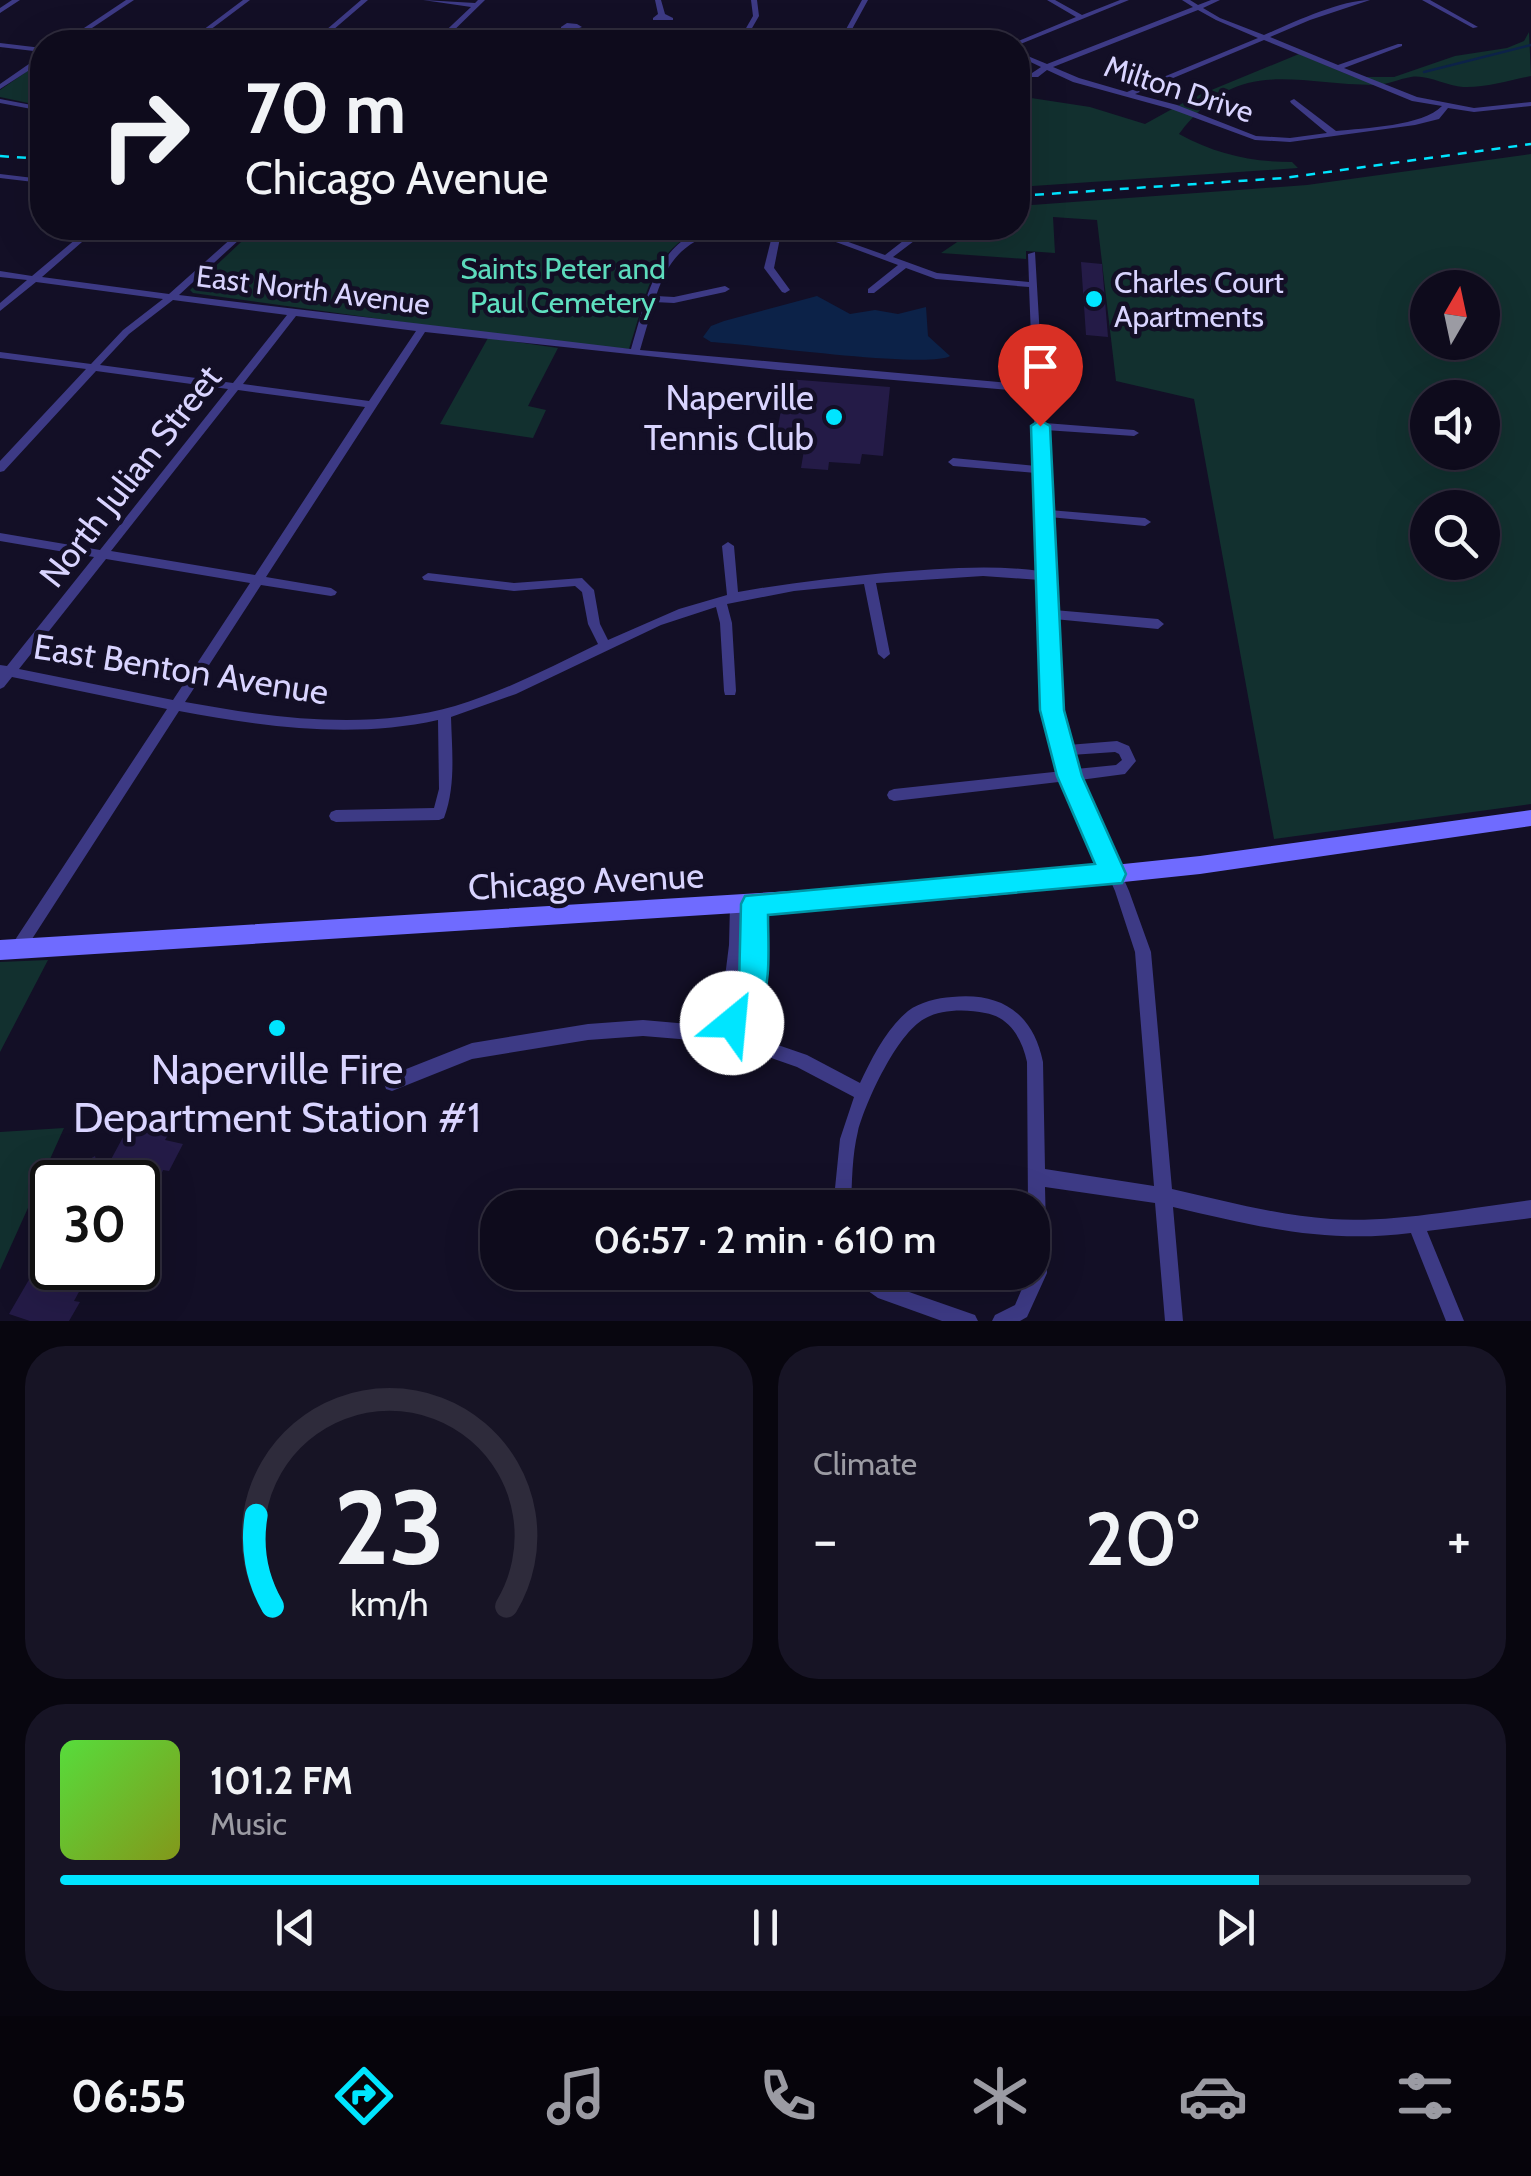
<!DOCTYPE html>
<html lang="en">
<head>
<meta charset="utf-8">
<style>
	:root { --surface:#0e0b1c; --page:#171425; --text:#f1f3f6; --muted:#9b9ba3; --line:#2e2b3b; --accent:#00e5ff }
	body { margin:0; font-family:Cabin,sans-serif; background:var(--page); color:var(--text); height:100vh; display:flex; flex-direction:column; font-size:38px; white-space:nowrap }
	* { box-sizing:border-box; margin:0 }
	p { font-size:32px; color:var(--muted) }
	.icon { flex:none; width:55px; height:55px; fill:none; stroke:currentColor; stroke-width:2; stroke-linecap:round; stroke-linejoin:round }
	.map { position:relative; height:1321px; overflow:hidden }
	.details { display:flex; flex-direction:column; gap:25px; padding:25px; background:#08060f; flex:1 }
	.details>* { flex:none }
	.hud { position:absolute; left:30px; top:30px; width:1000px; height:210px; border-radius:40px; box-shadow:0 10px 40px #0002,0 0 0 2px var(--line); background:#0e0b1c; color:var(--text); overflow:hidden }
	.needle { width:65px; rotate:9deg }
	.fabs { position:absolute; left:1410px; top:270px; display:grid; gap:20px }
	.fabs a { display:grid; place-items:center; width:90px; height:90px; border-radius:50%; background:var(--surface); box-shadow:0 10px 40px #0002,0 0 0 2px var(--line); font-size:50px }
	.speed { position:absolute; left:30px; top:1160px; display:flex; gap:20px; font-size:50px; font-weight:700; text-align:center }
	.speed>* { display:grid; place-content:center; width:130px; height:130px; border-radius:50%; background:var(--surface); box-shadow:0 10px 40px #0002,0 0 0 2px var(--line); line-height:1 }
	.speed .limit { border:5px solid #111; border-radius:15px; background:#fff; color:#111 }
	.pin { position:absolute; display:grid; place-items:center; width:85px; height:85px; color:#fff; margin:-102px -42px; border-radius:50% 50% 50% 0; rotate:-45deg; box-shadow:0 0 10px #0007 }
	.pin .icon { rotate:45deg }
	.me { position:absolute; width:110px; margin:-55px; rotate:28deg; stroke-linejoin:round; filter:drop-shadow(0 0 8px #0008) }
	.turn { display:flex; align-items:center; gap:35px; height:210px; padding:0 50px; font-size:45px }
	.turn .icon { width:130px; height:130px; stroke-width:2.5 }
	.turn b { display:block; font-size:70px; line-height:85px }
	.big { font-size:75px; font-weight:600; line-height:1.1 }
	.details .card { flex:1; display:flex; flex-direction:column; justify-content:center; gap:15px; min-width:0; padding:0 35px; border-radius:40px; background:var(--page) }
	.details .dial { align-items:center; gap:0 }
	.dial svg { height:260px; overflow:visible; fill:none; stroke:var(--line); stroke-width:7; stroke-linecap:round; text-anchor:middle }
	.dial text { fill:var(--text); stroke:none }
	.song { display:flex; align-items:center; gap:30px }
	.cover { width:120px; height:120px; border-radius:15px; background:linear-gradient(135deg,hsl(110 70% 55%),hsl(70 70% 35%)) }
	.played { height:10px; border-radius:5px; background:linear-gradient(90deg,var(--accent) 85%,var(--line) 85%) }
	.keys { display:flex; justify-content:space-around; direction:ltr }
	.heat { display:flex; justify-content:space-between; align-items:center; font-size:55px; direction:ltr }
	.details .tiles { flex:1; display:grid; gap:25px; grid-template-columns:1fr 1fr }
	.card:last-child { grid-column:span 2 }
	.trip { position:absolute; left:480px; top:1190px; width:570px; height:100px; border-radius:40px; background:var(--surface); box-shadow:0 10px 40px #0002,0 0 0 2px var(--line); font-weight:600; line-height:100px; text-align:center }
	.dock { display:flex; height:160px; justify-content:space-around; align-items:center; background:#06040b; color:var(--muted) }
	.dock .icon { width:70px; height:70px }
	.dock .active { color:var(--accent) }
	.dock b { font-size:45px; color:var(--text) }
	.map>svg:first-child { display:block }
	.green { fill:#12302f; fill-rule:evenodd }
	.water { fill:#0c2248 }
	.lines { fill:none; stroke-linecap:round; stroke-linejoin:round }
	.stream { stroke:#0c2248; stroke-width:2.5 }
	.building { fill:#241b47 }
	.minor { fill:#3d3a85; fill-rule:evenodd }
	.secondary { fill:#6f6bff; fill-rule:evenodd }
	.rail { stroke:#00e5ff; stroke-width:2.5; stroke-dasharray:9 8; stroke-linecap:butt }
	.route { fill:#00e5ff; stroke:#0095a6; stroke-width:2.5 }
	.poi-dot { fill:#00e5ff; stroke:#130f26; stroke-width:4 }
	.labels { text-anchor:middle; dominant-baseline:central; stroke-width:9; stroke-linejoin:round; paint-order:stroke }
	.far-street-label { font-size:30px; fill:#d9d4ff; stroke:#130f26 }
	.far-park-label { font-size:30px; fill:#5fe0c0; stroke:#130f26 }
	.far-poi-label { font-size:30px; fill:#d9d4ff; stroke:#130f26; text-anchor:start }
	.poi-label { font-size:35px; fill:#d9d4ff; stroke:#130f26; text-anchor:end }
	.street-label { font-size:35px; fill:#d9d4ff; stroke:#130f26 }
	.near-poi-label { font-size:42px; fill:#d9d4ff; stroke:#130f26 }
</style>
</head>
<body>
<div class="map">
<svg width="1531" height="1321" viewBox="0 0 1531 1321">
	<rect width="100%" height="100%" fill="#130f26"/>
	<path class="green" d="M1529,32L1531,76C1510,80 1485,88 1463,87C1447,86 1426,74 1411,77C1398,79 1388,85 1374,85C1291,84 1238,56 1179,134C1216,154 1250,162 1292,162L1298,168L1018,187V96L1090,107L1145,124L1192,98L1299,54L1354,77H1394L1455,56L1507,48L1524,41Z
		M42,61V106L0,97V90Z
		M1531,154V804L1274,839L1194,399L1116,381L1097,220L1053,217L1055,253L1026,251V259L941,253L972,232L962,228H1018V206L1307,185ZM1428,288H1482V342H1428ZM1428,398H1482V452H1428ZM1428,508H1482V562H1428Z
		M256,228H705C650,249 646,298 629,349L524,339L193,293L190,290Z
		M488,338L558,348L528,406L546,410L533,438L440,424Z
		M48,960L0,1052V962Z
		M64,1128L0,1270V1132Z"/>
	<path class="water" d="M817,296L850,314L875,310L898,314L926,307L928,336L950,356C929,369 749,344 711,342L703,337L711,326L724,321Z"/>
	<g class="lines">
		<path class="stream" d="M1424,72L1531,45"/>
	</g>
	<path class="building" d="M1081,262L1102,264L1108,337L1086,335Z
		M787,379L890,387L883,456L862,454L860,464L829,462L828,470L801,468L804,450L774,447Z
		M129,1126L168,1135L165,1140L183,1144L169,1171L163,1170L138,1231V1182H77L81,1176L78,1166L95,1156L101,1178Z
		M52,1240V1268H92L74,1301L80,1302L69,1321H30L9,1314Z"/>
	<g class="lines">
		<path class="minor" d="M12,0H20L0,13V8Z
			M126,0H134L71,42H63Z
			M243,0H250L194,42H187Z
			M361,0H368L319,42H312Z
			M423,0L475,3L478,0H485L442,42H434L471,7Z
			M655,0H661L665,14L673,18V20H653V18L658,14Z
			M751,0H757L759,16L744,42H738L753,16Z
			M862,0H868L845,42H839Z
			M1047,0H1055L1082,15L1120,0H1129L1018,45L1016,42L1076,17Z
			M1182,0H1190L1198,5L1211,0H1220L1203,8L1220,18L1264,35C1292,23 1340,0 1370,0L1310,20L1270,37L1338,65L1398,44H1402V46L1344,68L1417,97L1474,108L1531,102V106L1474,112L1448,108L1439,119L1415,125L1290,142L1255,140L1171,109L1073,82L1047,70L1038,77H1032V73L1041,67L1018,56V52L1047,64L1193,7ZM1198,10L1216,20L1258,38L1127,92L1079,78L1053,67ZM1264,40L1412,101L1442,106C1423,126 1364,128 1336,131L1294,99L1290,101L1291,103L1327,133L1290,138L1256,136L1177,105L1135,94Z
			M1422,0H1430L1478,27L1473,28Z
			M567,23L577,24L582,27L568,32L561,29V27Z
			M0,43L42,48V52L0,47Z
			M39,57H42V62L0,89V84Z
			M0,99L42,107V111L0,103Z
			M0,174L42,179V183L0,178Z
			M89,228H98L42,277L169,294L243,228H252L179,295L631,349C646,300 658,228 724,228L723,230C684,242 669,258 656,296L674,297L725,286L730,289L725,292L674,303L654,302L640,350L1033,385L1029,287L936,279L906,268L874,293H868V289L898,265L798,228H809L885,255L912,234H918V238L893,257L937,273L1029,282L1028,254L1035,252L1045,423L1134,430L1139,433L1134,436L1045,430L1049,510L1145,518L1151,522L1145,526L1049,517L1054,610L1158,619L1164,624L1158,629L1054,619L1058,710L1068,745L1117,741L1129,746L1136,761L1125,774L1080,780L1129,891L1151,952L1172,1189C1224,1201 1277,1215 1331,1219C1396,1223 1467,1208 1531,1200V1218L1427,1231L1464,1321H1446L1411,1233C1325,1244 1255,1226 1173,1207L1183,1321H1165L1155,1203L1045,1187L1047,1273L1027,1317L1020,1321H992L995,1315L1015,1305L1029,1272H1032V1208H1028L1027,1062C1022,1039 1010,1017 985,1013C967,1009 940,1009 924,1019C897,1034 866,1101 858,1131C852,1155 852,1182 851,1208H833L840,1139L854,1097L797,1067L728,1043L643,1036L588,1040L472,1059L392,1091L386,1089L384,1083L386,1077L472,1043L588,1024L643,1020L723,1027L728,1010L722,1001L729,945L730,905L732,900L737,898L742,900L744,905L745,945L738,998L740,1000L741,999L748,967V904L750,899L755,897L760,899L762,904L764,967L756,1005L753,1010L743,1014L737,1031L807,1055L860,1083C872,1058 886,1029 908,1011C920,1002 937,998 952,997C1001,992 1033,1013 1043,1062L1045,1169L1154,1186L1135,952L1115,891L1067,781L894,801L889,799L887,795L889,791L894,789L1063,771L1054,751L1056,749L1046,710L1040,580L983,576L876,583L890,654L884,659L878,654L864,584L794,591L727,604L732,623L736,691L735,695H725L724,691L720,623L716,607L661,625L516,694L451,717C452,752 456,786 444,818L439,820L336,822L331,820L329,816L331,812L336,810L434,808L439,789L438,720C353,739 264,727 179,711L23,953L18,955L13,953L10,948L13,943L167,709L12,677L4,687L0,689V665L7,666L94,557L0,541V533L100,550L228,389L96,371L4,471L0,472V461L86,369L0,358V352L91,364L123,330L163,299L36,282L0,311V303L27,280L0,277V271L32,276ZM173,300L287,315L233,383L100,365L129,334ZM296,316L416,331L369,401L243,384ZM425,332L778,370L1033,392L1036,466L953,458L948,462L953,466L1036,473L1040,571C988,564 937,569 885,573C836,578 787,583 738,592L734,546L728,542L722,546L727,595L679,609L608,640L600,624L594,590L582,578L514,583L428,573L422,577L424,580L514,591L575,586L582,592L588,624L598,644C551,667 505,691 455,706C368,731 273,718 185,702L261,585L331,596L335,595L337,592L331,588L266,577ZM238,390L365,407L255,575L111,551ZM106,559L250,583L173,700L19,669ZM1115,752L1119,754L1122,760L1116,765L1076,769L1071,755Z
			M774,228H782L774,268L790,290L785,293L782,292L764,268Z
			M847,1272H872L889,1285L975,1315L978,1321H942L878,1298L850,1278Z"/>
		<path class="secondary" d="M1531,810V826L1200,874L970,898L0,960V940L970,880L1200,856Z"/>
		<path class="rail" d="M0,156L42,159
			M1018,196L1284,178L1531,144"/>
	</g>
	<path class="route" d="M1040,420L1050,426L1064,710L1082,776L1126,874L1122,883L768,915C768,948 772,983 758,1015L748,1018L743,1033L732,1037L722,1033L718,1023L727,999L737,995L739,986L741,904L745,896L1095,864L1057,776L1040,710L1031,426Z"/>
	<g class="poi-dot">
		<circle cx="1094" cy="299" r="10"/>
		<circle cx="834" cy="417" r="10"/>
		<circle cx="277" cy="1028" r="10"/>
	</g>
	<g class="labels">
		<g class="far-street-label">
			<text transform="translate(1179 89) rotate(18)">Milton Drive</text>
			<text transform="translate(313 290) rotate(7)">East North Avenue</text>
		</g>
		<g class="far-park-label">
			<text x="563" y="268">Saints Peter and<tspan x="563" dy="34">Paul Cemetery</tspan></text>
		</g>
		<g class="far-poi-label">
			<text x="1114" y="282">Charles Court<tspan x="1114" dy="34">Apartments</tspan></text>
		</g>
		<g class="poi-label">
			<text x="814" y="397">Naperville<tspan x="814" dy="40">Tennis Club</tspan></text>
		</g>
		<g class="street-label">
			<text transform="translate(130 476) rotate(-52)">North Julian Street</text>
			<text transform="translate(181 669) rotate(9)">East Benton Avenue</text>
			<text transform="translate(586 881) rotate(-3)">Chicago Avenue</text>
		</g>
		<g class="near-poi-label">
			<text x="277" y="1069">Naperville Fire<tspan x="277" dy="48">Department Station #1</tspan></text>
		</g>
	</g>
</svg>
<div class="fabs">
<a><svg class="needle" viewBox="-14 -14 28 28"><path d="M0-13l5 13h-10z" fill="#e53935"/><path d="M0 13l5-13h-10z" fill="#9b9ba3"/></svg></a>
<a><svg class="icon" aria-label="sound" viewBox="0 0 24 24"><path d="M4 9h4l5-4v14l-5-4H4zM17 9q2 3 0 6"/></svg></a>
<a><svg class="icon" aria-label="search" viewBox="0 0 24 24"><circle cx="10" cy="10" r="6"/><path d="M15 15l6 6"/></svg></a>
</div>
<div class="speed"><div class="limit">30</div></div>
<div class="pin" style="left:1040px;top:426px;background:#d93025"><svg class="icon" aria-label="arrive" viewBox="0 0 24 24"><path d="M6 21V4h12l-3 4 3 4H6"/></svg></div>
<svg class="me" style="left:732px;top:1023px" viewBox="-20 -20 40 40"><circle r="19" fill="#fff"/><path d="M0-13L10 11 0 6-10 11z" fill="#00e5ff"/></svg>
<div class="trip">06:57 · 2 min · 610 m</div>
<div class="hud">
<div class="turn"><svg class="icon" aria-label="right" viewBox="0 0 24 24"><path d="M7 20v-9h11M14 6l5 5-5 5"/></svg><div><b>70 m</b>Chicago Avenue</div></div>
</div>
</div>
<section class="details">
<div class="tiles">
<div class="card dial"><svg viewBox="0 0 100 80">
<path d="M14 69A42 42 0 1 1 86 69"/>
<path d="M14 69A42 42 0 0 1 9 41" stroke="#00e5ff"/>
<text x="50" y="56" font-size="32" font-weight="700">23</text>
<text x="50" y="72" font-size="11">km/h</text>
</svg></div>
<div class="card"><p>Climate</p>
<div class="heat"><a>−</a><b class="big">20°</b><a>+</a></div>
</div>
<div class="card">
<div class="song"><i class="cover"></i><div><b>101.2 FM</b><p>Music</p></div></div>
<div class="played"></div>
<div class="keys"><svg class="icon" aria-label="previous" viewBox="0 0 24 24"><path d="M18 5L8 12l10 7zM5 5v14"/></svg><svg class="icon" aria-label="pause" viewBox="0 0 24 24"><path d="M8 5v14M16 5v14"/></svg><svg class="icon" aria-label="next" viewBox="0 0 24 24"><path d="M6 5l10 7-10 7zM19 5v14"/></svg></div>
</div>
</div>
</section>
<nav class="dock">
<b>06:55</b>
<svg class="icon active" aria-label="directions" viewBox="0 0 24 24"><path d="M12 3l9 9-9 9-9-9zM9 14v-3h6M13 9l2 2-2 2"/></svg>
<svg class="icon" aria-label="music" viewBox="0 0 24 24"><path d="M9 18V5l10-2v13"/><circle cx="6" cy="18" r="3"/><circle cx="16" cy="16" r="3"/></svg>
<svg class="icon" aria-label="phone" viewBox="0 0 24 24"><path d="M5 4h4l2 5-3 2q2 4 5 5l2-3 5 2v4C11 20 4 13 5 4z"/></svg>
<svg class="icon" aria-label="climate" viewBox="0 0 24 24"><path d="M12 3v18M4 7l16 10M4 17L20 7"/></svg>
<svg class="icon" aria-label="car" viewBox="0 0 24 24"><path d="M5 17H2v-5l4-1 3-4h7l3 4 3 1v5h-3M9 17h6M6 11h13"/><circle cx="7" cy="17" r="2"/><circle cx="17" cy="17" r="2"/></svg>
<svg class="icon" aria-label="filters" viewBox="0 0 24 24"><path d="M4 7h16M4 17h16"/><circle cx="9" cy="7" r="2"/><circle cx="15" cy="17" r="2"/></svg>
</nav>
</body>
</html>
